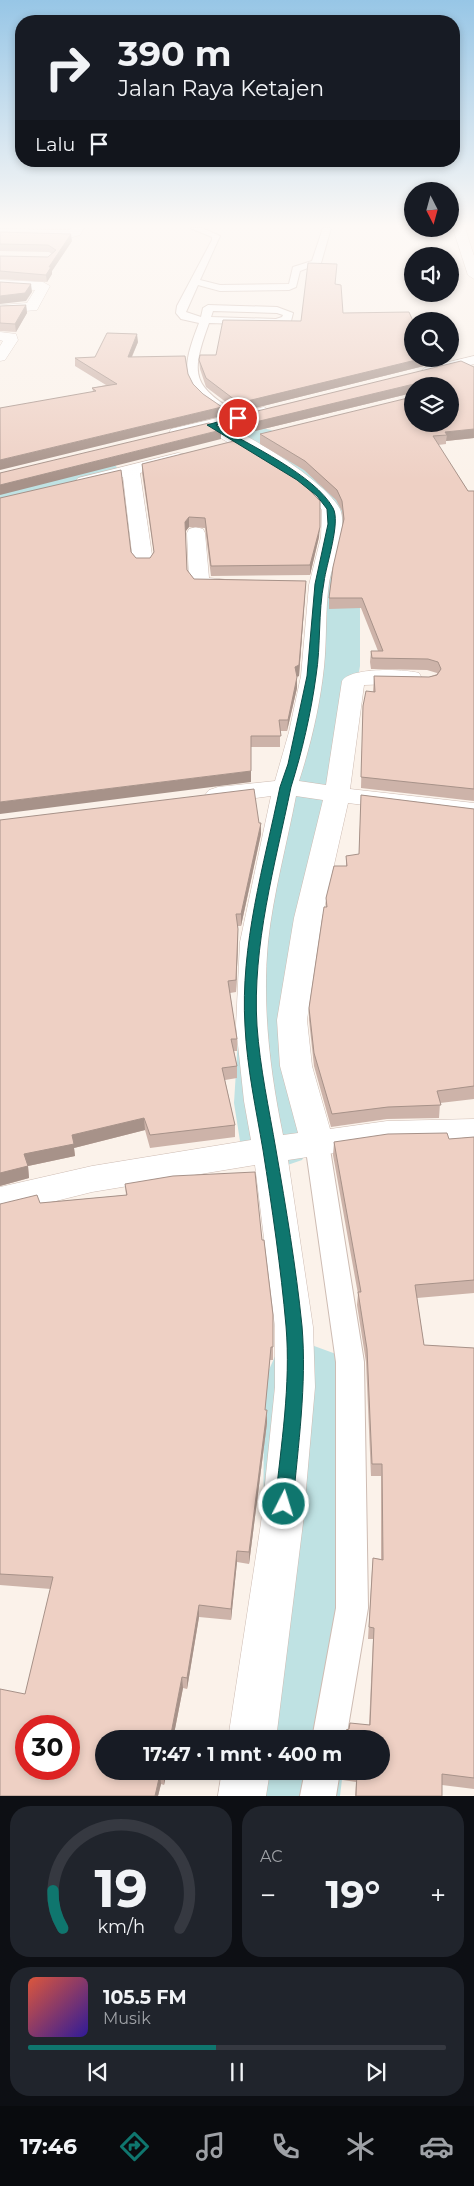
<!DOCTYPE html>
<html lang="id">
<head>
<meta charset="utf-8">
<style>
	:root { --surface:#171b24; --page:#20242c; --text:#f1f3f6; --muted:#9ea1a6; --line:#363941; --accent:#0f766e }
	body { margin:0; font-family:Montserrat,sans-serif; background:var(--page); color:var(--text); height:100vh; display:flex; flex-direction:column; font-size:19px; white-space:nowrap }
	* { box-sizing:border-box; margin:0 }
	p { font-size:16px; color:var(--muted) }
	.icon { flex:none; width:28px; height:28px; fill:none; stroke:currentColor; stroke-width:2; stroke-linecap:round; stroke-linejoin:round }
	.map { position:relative; height:1796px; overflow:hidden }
	.details { display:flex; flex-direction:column; gap:10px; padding:10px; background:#0d0f14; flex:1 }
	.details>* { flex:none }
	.banner { position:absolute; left:15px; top:15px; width:445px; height:152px; border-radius:20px; box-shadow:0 2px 8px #0003; background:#171b24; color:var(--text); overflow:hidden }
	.needle { width:32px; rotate:174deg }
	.fabs { position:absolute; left:404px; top:182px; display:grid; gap:10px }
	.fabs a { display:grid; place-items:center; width:55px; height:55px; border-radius:50%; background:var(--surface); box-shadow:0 2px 8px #0003; font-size:25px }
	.speed { position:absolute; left:15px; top:1715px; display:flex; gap:10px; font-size:25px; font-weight:700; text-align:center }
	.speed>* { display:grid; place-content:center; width:65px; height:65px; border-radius:50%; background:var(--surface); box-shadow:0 2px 8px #0003; line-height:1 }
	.speed .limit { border:8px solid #d22; background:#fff; color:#111 }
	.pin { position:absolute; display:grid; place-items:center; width:42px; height:42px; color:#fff; margin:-21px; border:2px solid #fff; border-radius:50%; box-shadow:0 1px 5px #0007 }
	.me { position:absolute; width:55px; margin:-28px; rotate:5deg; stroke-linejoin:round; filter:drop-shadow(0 0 4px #0008) }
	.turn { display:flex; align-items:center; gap:18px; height:105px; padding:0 20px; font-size:22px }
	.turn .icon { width:65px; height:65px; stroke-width:2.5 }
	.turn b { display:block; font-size:35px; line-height:42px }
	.then { display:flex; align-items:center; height:48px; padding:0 20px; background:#0003; gap:10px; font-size:19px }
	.big { font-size:38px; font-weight:700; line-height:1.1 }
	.details .tile { flex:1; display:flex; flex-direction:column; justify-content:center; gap:8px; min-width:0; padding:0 18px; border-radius:20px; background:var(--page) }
	.details .dial { align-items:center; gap:0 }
	.dial svg { height:130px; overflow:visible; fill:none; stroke:var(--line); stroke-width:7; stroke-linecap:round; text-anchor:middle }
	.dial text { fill:var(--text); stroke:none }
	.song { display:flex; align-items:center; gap:15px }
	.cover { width:60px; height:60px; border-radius:8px; background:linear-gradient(135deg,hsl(10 70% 55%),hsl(250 70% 35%)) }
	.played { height:5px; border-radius:2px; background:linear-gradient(90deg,var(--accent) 45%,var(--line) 45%) }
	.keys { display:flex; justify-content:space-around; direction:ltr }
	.heat { display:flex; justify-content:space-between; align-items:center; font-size:28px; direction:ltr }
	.details .tiles { flex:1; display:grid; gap:10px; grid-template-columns:1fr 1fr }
	.tile:last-child { grid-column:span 2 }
	.trip { position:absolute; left:95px; top:1730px; width:295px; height:50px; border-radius:25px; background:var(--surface); box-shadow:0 2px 8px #0003; font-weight:700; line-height:50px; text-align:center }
	.tabs { display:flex; height:80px; justify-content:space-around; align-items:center; background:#090b0e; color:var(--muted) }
	.tabs .icon { width:35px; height:35px }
	.tabs .active { color:var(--accent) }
	.tabs b { font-size:22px; color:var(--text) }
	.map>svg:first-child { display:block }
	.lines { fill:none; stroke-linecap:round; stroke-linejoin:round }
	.river { fill:#bfe2e3; fill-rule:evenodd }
	.service-casing { stroke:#cebcb3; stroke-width:2 }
	.minor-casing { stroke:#cebcb3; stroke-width:1 }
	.tertiary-casing { stroke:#cebcb3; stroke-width:1 }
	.service { fill:#fff; fill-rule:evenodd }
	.minor { fill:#fff; fill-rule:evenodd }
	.tertiary { fill:#fff; fill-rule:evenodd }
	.wall { fill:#cdb3a9 }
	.shaded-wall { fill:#a79289 }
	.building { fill:#eed0c4; stroke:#a79289; fill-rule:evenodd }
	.route { fill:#0f766e; stroke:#0a4d48 }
</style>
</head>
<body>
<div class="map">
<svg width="474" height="1796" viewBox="0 0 474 1796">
	<rect width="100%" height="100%" fill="#fbf2ea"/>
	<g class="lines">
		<path class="river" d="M258,427L271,430L333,469L370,518L360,581V666L306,975L304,1103L312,1141L302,1160L276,1169L250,1160L240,1141L234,1103L242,975L312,666L316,581L330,518L305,485L245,446L240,438L245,430Z
			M99,458L112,461L118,469L112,477L0,507V483Z
			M306,1343L336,1354L348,1381L359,1611L347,1739H243L263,1611L264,1381L276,1354Z
			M238,1771H343L340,1796H234Z"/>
		<defs>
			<path id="service" d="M190,228H202L220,236L200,280L220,285L289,284L293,267L312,261L323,228H331L321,263L300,271L296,287L289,290L220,291L198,285L186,312L201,317L203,308L208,305L277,307L293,313L291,321L277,325L209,323C189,378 193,386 242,416V420C233,423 225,415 217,411C177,386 184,362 199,323L181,319L176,313L177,306L212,240V237ZM213,311L277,313L283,315L282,317L276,319L211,317Z
				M317,1134L326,1136L329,1143L364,1362L368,1608L346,1739H312L336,1608V1362L305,1143L308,1136Z
				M305,1771H340L336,1796H300Z"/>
			<path id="minor" d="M72,228H84L80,235L69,238L0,237V229L69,230Z
				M0,280L43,282L50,286L37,310L0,313V305L27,303L35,290L0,288Z
				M0,332L16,334L18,340L5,360L0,361V346L3,341L0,340Z
				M210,420C239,427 327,482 340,509C348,528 332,564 329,583C325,611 327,639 324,667C320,705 311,744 299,781L326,785L342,681C351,667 403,669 419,673L422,678L419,683L364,685L350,789L474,803V819L348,803L322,918L307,1020L312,1066L330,1129L387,1121L474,1119V1143L387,1145L288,1160L313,1327L315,1387L303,1523L276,1739H228L261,1523L275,1387V1327L255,1165L92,1192L0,1215V1187L92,1166L251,1140L244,1101L236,1026L240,942L271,796L218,803L209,800L205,795L209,790L218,787L275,781L289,732L301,676L309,585L321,537L322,510L306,492L289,479L204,428L202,425L204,422ZM296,796L323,800L294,918L277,1020L280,1066L298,1133L283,1135C270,1072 262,1007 268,942C273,895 287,843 296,796Z
				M178,453L184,454L187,458L184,462L140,473L153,562L150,566H136L133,562L123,477L84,487L78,486L75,482L78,478Z
				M196,527L203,529L205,533L209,578L241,581L244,585L241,589C225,593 199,595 189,580L187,533L189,529Z
				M222,1771H270L266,1796H218Z"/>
			<path id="tertiary" d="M453,228H465L474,256V279L468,275Z
				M474,356V364L429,376L421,371L424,368Z
				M264,407L272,412L270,415L177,438L171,437L169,433L171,429Z"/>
		</defs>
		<use href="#service" class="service-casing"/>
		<use href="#minor" class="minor-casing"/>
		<use href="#tertiary" class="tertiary-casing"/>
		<use href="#service" class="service"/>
		<use href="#minor" class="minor"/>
		<use href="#tertiary" class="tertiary"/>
	</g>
	<path class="wall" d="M0,232L72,241L52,271V274L47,282L0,279V256L48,257L52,254L49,252L0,251Z
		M336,284L343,313L412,359H444V361L239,412L206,387L200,369L199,360L216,355L301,321Z
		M26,305L27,313L16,332L0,331V306Z
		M138,342L132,357L188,374L193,384L203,394L222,407V416L93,391L92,388L106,385L75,366V358L95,357Z
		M474,367V438L446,441V444L438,445L468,491H474V801L361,788L363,706L373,692L374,676L429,677L437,674V673L427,670L371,669L370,662L371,651H378L361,608L329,609V598L343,524L342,511L336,500L304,470L260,444V434L450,424L412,386V393L243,434L229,427V418Z
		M142,464L319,537L310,575L211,576L205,528L189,527L185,532L187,570L194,579L306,581L299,676L297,677V688L287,731H280V747H251V782L131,552L136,558H150L154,553L142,473Z
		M361,795L474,809V1099L440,1103L439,1118L387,1119L331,1127L314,1066L309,1020V1008L326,907V898L346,866V856L359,855Z
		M0,820L261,823V834L241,926H238V941L236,992L230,993L237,1039V1051H234L237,1066V1078L225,1080L235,1125V1137L150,1148L145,1130L74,1148L75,1156L28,1166L29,1178L0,1186Z
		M474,1137V1293L417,1298L424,1345L474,1348V1789L442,1785V1796H355L356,1782L343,1780V1771H381V1739H345L346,1730L369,1725L373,1639H368L372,1570L373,1558L381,1559V1476H371L366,1362L357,1305L358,1294L333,1155L334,1142L449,1139Z
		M125,1184L262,1240L273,1347V1360H270L265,1410H267V1423L249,1564L237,1562L231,1620L199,1617L187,1689L183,1688L164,1785L161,1784L158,1796H0L51,1589L0,1585V1204L40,1203L126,1195Z"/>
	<path class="shaded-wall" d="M71,234L72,241L52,271V274L47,282L46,275L49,267Z
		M31,284L32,292L26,301L0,304V296Z
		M26,305L27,313L16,332L15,324Z
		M137,334L138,342L128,365V357Z
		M420,359H444V361L239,412V403Z
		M414,384V386H412V393L243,434V425Z
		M222,407V416L0,470V460Z
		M474,429V438L446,441L447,435L445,432Z
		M221,430V439L0,495V485Z
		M189,517V527L185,532V522Z
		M320,527L319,537L310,575V565Z
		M306,581L299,676L295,677V667Z
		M297,677V688L287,731L288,720Z
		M251,771V782L0,814V802Z
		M261,823V834L241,926V914Z
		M238,929V941L236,992V980Z
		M144,1118L145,1130L74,1148L75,1156L28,1166L29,1178L0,1186V1173L24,1154L72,1135Z
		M267,1410V1423L249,1564V1552Z
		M237,1551V1562L231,1620V1609Z
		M199,1605V1617L187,1689V1678Z
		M182,1677L183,1688L173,1739H170Z
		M164,1771H167L164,1785Z
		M160,1774L161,1784L158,1796H155Z"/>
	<path class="building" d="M0,232L71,234L49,267H51L46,275L0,271V256L48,257L56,250L48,245L0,244Z
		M308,263L337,264L335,284L341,285L343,313L409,312L413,321H414H412V359H420L239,403L206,378L199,360L200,355H216L223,320L301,321Z
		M0,282L31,284L25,293L0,296Z
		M26,305L15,324L0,323V306Z
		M107,333L137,334L128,357L185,356L188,374L193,384L203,394L222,407L0,460V408L96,391L92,388L117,384L75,358L95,357Z
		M461,361L474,367V429L445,432L447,435L433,436L468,491H474V789L361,777L363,706L366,691L375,692L374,676L429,677L437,675L441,669L438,662L428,659L372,658L371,651H383L362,598H329L333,567L344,519L342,501L337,490L305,461L260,434L412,397V424H450V386H414V384L243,425L229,418Z
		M209,423L221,430L0,485V473Z
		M238,440L294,474L320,501V527L310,565L211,566L205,518L189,517L185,522L187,570L194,579L306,581L299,665L295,667L297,677L288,720H279L281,736H251V771L0,802V498L121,470L131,552L136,558H150L154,552L142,464Z
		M254,789L259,823H261L241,914H236L238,929L236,980L228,981L237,1039H231L237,1066L222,1068L235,1125L150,1135L144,1118L72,1135L74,1144L24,1154L28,1166L0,1173V820Z
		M361,795L474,809V1086L437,1091L441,1105L388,1107L332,1114L314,1053L309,1008L324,907H327L326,898L334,866H347L346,856L359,854Z
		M447,1133L449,1139L474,1137V1280L415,1285L424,1345L474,1348V1778L442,1774V1796H356L357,1771H381V1739H346V1730L349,1729L350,1723L370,1725L374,1628L369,1627L373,1558L383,1560L382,1464H372L367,1349L358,1292H361L334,1142L388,1134Z
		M255,1172L262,1240H264L273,1315V1347H271L265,1410H267L249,1552L237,1551L231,1609L199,1605L187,1678L182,1677L170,1739H104V1771H164V1774H160L155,1796H0V1689L25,1694L53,1577L0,1574V1204L37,1195L40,1203L127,1195L125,1184L173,1176ZM26,1726H69V1769H26Z"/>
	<linearGradient id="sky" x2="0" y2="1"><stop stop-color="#97c6e6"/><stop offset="0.47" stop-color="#fdf9f6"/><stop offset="1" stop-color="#fdf9f6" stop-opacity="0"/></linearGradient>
	<rect width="474" height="480" fill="url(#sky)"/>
	<path class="route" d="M238,416L240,420L216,425C249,445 315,475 333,508C341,522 326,565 324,582C318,613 321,645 316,676C311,713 302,752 291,787C275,865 252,946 257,1026C260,1068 269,1109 276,1150C286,1208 296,1267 302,1326C307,1385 298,1445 293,1504L290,1509L284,1512L278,1509L275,1504C281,1445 291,1385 286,1326C281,1269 272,1207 263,1150C256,1109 247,1068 245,1026C240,945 264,865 280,787L288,764L307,676L315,584L328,524L327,509L317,496L297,480L207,425Z"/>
</svg>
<div class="fabs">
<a><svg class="needle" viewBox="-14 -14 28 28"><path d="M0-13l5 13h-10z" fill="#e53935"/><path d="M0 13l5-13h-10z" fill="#9ea1a6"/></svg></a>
<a><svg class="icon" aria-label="sound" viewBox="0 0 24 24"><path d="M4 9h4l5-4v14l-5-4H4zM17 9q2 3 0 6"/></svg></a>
<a><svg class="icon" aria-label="search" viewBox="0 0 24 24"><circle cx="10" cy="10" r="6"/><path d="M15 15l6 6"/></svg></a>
<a><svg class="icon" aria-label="layers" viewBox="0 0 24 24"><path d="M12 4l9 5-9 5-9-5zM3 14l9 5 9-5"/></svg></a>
</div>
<div class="speed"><div class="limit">30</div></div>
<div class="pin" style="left:238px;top:418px;background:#d93025"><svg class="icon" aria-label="arrive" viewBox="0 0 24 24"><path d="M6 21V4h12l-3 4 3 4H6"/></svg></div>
<svg class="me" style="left:284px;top:1504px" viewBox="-20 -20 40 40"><circle r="17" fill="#0f766e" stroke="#fff" stroke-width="3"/><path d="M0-11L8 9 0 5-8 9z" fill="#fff"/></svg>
<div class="trip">17:47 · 1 mnt · 400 m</div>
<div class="banner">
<div class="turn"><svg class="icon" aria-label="right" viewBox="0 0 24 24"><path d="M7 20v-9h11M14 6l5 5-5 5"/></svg><div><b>390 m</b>Jalan Raya Ketajen</div></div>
<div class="then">Lalu<svg class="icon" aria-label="arrive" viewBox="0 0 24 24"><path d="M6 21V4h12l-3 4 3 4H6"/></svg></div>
</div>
</div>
<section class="details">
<div class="tiles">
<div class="tile dial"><svg viewBox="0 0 100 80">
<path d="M14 69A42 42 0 1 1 86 69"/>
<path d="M14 69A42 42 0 0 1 8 46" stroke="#0f766e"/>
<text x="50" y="56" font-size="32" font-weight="700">19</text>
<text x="50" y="72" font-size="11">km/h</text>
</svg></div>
<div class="tile"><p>AC</p>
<div class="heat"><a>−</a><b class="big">19°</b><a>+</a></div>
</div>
<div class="tile">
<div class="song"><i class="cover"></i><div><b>105.5 FM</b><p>Musik</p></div></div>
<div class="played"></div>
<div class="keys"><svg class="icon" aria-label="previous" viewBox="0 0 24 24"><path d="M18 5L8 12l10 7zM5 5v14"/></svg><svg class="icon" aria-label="pause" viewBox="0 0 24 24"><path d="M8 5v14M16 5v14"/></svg><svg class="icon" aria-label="next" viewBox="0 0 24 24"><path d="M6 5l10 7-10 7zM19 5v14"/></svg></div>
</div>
</div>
</section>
<nav class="tabs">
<b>17:46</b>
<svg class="icon active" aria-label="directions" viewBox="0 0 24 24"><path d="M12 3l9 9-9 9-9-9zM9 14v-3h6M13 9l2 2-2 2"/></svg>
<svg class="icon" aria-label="music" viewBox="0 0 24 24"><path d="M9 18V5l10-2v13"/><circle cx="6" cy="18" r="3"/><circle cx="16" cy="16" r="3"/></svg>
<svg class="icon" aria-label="phone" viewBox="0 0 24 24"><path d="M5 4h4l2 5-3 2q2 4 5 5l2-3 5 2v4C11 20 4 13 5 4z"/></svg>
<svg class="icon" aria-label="climate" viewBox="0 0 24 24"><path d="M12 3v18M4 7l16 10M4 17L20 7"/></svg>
<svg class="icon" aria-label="car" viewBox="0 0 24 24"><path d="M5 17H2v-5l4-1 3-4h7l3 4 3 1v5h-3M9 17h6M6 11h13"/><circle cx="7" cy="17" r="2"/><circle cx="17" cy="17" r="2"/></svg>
</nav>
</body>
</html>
